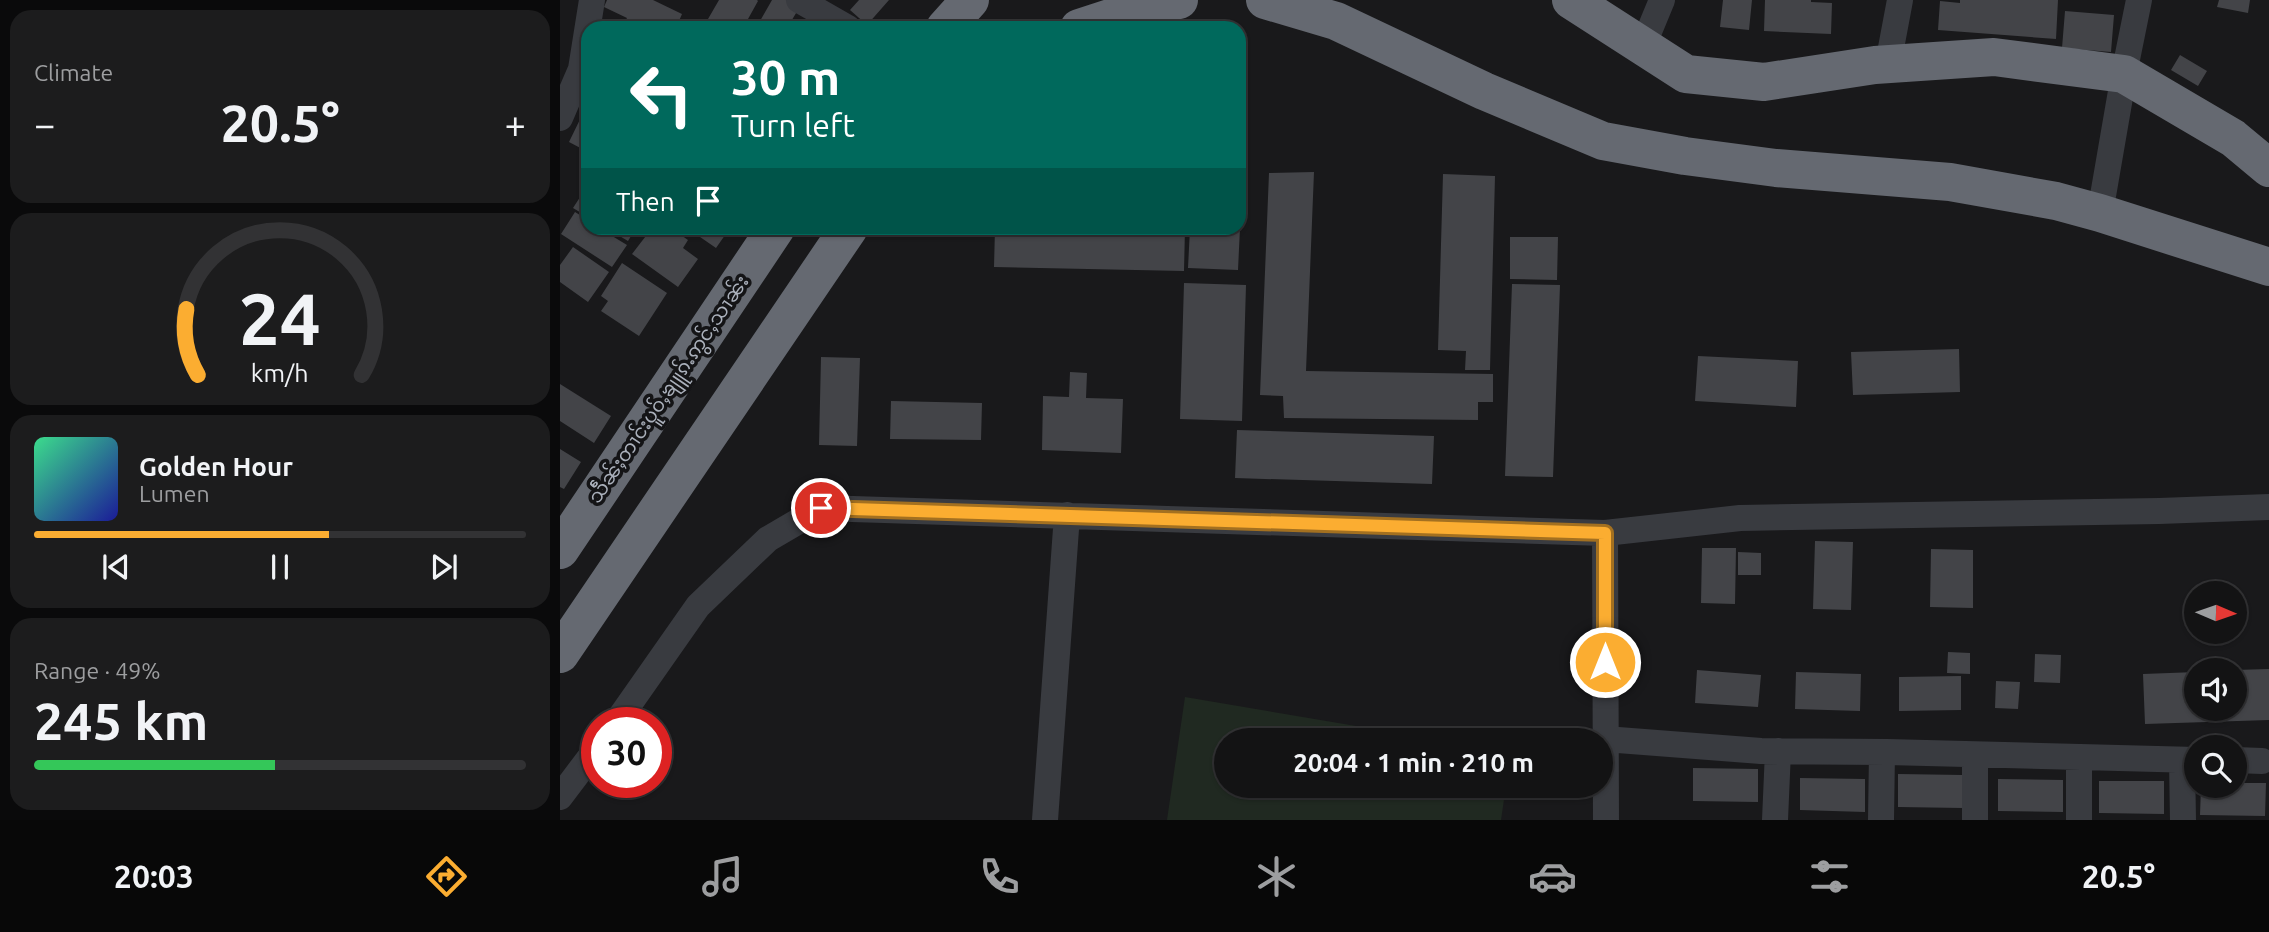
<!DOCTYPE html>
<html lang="en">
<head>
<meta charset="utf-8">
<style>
	:root { --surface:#131314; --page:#1c1c1d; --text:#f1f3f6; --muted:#9d9ea0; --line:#323234; --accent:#fbad31 }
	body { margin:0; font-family:Ubuntu,"Noto Sans Myanmar",sans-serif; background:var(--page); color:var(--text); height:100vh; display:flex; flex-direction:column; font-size:26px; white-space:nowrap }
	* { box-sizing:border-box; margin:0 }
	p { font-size:23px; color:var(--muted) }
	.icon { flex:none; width:38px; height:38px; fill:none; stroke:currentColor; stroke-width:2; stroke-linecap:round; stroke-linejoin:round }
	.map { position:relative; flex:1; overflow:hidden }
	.details { display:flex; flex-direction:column; gap:10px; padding:10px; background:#0a0a0b; width:560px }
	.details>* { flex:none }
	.hud { position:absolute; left:21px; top:21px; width:665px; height:214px; border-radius:21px; box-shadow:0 2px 5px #0004,0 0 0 2px var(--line); background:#00695c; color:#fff; overflow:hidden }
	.needle { width:46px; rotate:92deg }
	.tools { position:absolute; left:1624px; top:581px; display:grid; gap:14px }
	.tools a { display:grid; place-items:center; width:63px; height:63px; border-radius:50%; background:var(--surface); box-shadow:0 2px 5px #0004,0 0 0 2px var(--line); font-size:35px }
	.speed { position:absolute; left:21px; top:707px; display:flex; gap:14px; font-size:35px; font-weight:700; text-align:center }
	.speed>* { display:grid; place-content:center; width:91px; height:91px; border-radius:50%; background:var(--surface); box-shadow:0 2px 5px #0004,0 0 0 2px var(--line); line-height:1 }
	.speed .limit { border:10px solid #d22; background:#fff; color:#111 }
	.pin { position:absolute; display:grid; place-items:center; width:60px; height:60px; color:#fff; margin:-30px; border:4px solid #fff; border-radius:50%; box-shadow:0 2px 7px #0007 }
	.me { position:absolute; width:77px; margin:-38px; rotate:0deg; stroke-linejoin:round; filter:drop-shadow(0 0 5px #0008) }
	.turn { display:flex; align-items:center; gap:24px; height:147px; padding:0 35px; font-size:32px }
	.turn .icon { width:91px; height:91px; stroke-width:2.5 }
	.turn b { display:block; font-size:49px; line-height:60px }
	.then { display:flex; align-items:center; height:66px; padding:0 35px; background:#0003; gap:14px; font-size:26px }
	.big { font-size:52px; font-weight:700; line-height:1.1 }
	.details .card { flex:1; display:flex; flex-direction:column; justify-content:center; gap:10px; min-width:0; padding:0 24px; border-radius:21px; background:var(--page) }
	.details .dial { align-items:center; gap:0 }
	.dial svg { height:182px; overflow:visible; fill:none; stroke:var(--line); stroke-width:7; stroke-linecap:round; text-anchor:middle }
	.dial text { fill:var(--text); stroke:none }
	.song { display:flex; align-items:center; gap:21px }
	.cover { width:84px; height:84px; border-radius:10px; background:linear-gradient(135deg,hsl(150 70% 55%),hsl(240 70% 35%)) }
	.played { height:7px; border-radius:4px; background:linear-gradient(90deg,var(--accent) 60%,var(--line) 60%) }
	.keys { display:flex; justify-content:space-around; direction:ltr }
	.heat { display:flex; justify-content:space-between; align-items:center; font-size:38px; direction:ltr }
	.charge { height:10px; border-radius:5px; background:linear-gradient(90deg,#34c759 49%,var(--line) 0) }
	.trip { position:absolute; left:654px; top:728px; width:399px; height:70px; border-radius:35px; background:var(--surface); box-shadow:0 2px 5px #0004,0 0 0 2px var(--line); font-weight:700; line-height:70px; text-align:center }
	.tab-bar { display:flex; height:112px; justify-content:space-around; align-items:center; background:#080808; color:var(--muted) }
	.tab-bar .icon { width:49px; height:49px }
	.tab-bar .active { color:var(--accent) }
	.tab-bar b { font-size:32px; color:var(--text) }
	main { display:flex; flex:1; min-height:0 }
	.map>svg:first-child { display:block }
	.garden { fill:#202921 }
	.building { fill:#434448 }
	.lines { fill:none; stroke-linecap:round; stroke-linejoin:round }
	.street { stroke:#393b40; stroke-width:26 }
	.highway { stroke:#656971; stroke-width:38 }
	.route-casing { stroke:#a37020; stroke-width:18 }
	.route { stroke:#fbad31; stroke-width:12 }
	.labels { text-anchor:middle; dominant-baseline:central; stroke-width:7; stroke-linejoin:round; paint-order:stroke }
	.street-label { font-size:19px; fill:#aab0bb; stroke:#141416 }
</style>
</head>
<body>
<main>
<section class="details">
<div class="card"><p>Climate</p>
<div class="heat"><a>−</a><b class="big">20.5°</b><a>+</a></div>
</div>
<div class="card dial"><svg viewBox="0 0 100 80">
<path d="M14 69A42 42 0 1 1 86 69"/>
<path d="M14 69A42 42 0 0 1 9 40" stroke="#fbad31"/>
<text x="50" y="56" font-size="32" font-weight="700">24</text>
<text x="50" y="72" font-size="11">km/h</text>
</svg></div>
<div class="card">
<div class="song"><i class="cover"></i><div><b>Golden Hour</b><p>Lumen</p></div></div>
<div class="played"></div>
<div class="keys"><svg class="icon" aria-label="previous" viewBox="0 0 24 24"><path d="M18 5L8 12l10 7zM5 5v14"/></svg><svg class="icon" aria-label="pause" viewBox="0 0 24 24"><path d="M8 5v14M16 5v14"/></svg><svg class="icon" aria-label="next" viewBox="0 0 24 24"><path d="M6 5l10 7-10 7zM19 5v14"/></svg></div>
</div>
<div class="card"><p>Range · 49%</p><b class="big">245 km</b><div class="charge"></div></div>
</section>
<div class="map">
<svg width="1709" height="820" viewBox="0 0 1709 820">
	<rect width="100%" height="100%" fill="#19191b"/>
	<path class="garden" d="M625,697L879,740H667V786H946L941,820H607Z"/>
	<path class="building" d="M47,0H93L122,14L116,28H70L63,25L67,18L44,7Z
		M159,0H197L198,1L183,28H164L148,19Z
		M212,0H233L241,5L227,28H212L200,21Z
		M299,0H329L307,25L290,10Z
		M1163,0H1192L1189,30L1160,27Z
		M1205,0H1251V2L1272,3L1271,34L1204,31Z
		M1400,0H1498L1496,39L1378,30L1380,1L1400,3Z
		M1659,0H1690L1688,13L1657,7Z
		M1505,11L1554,15L1551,52L1502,48Z
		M1620,55L1647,71L1638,86L1611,70Z
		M679,87L686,88L681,204H679Z
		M28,103V152L9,142Z
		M754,172L746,371L933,374V402H918V420L724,418L723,396L700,395L709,173Z
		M883,174L935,176L930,370H905L906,351L878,350Z
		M24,191L28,193V217L13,208Z
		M15,212L28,220V228H39L67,245L52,267L1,234Z
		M46,228H76L68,241Z
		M92,228H111L128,240L123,248L138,259L118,287L72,254Z
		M127,228H170L156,248Z
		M435,228H625L624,271L434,267Z
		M630,228H680L678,270L628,268Z
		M950,237H998L997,280L950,279Z
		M13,247L49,272L28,302L0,282V265Z
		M62,263L107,293L79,336L41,311L48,301L41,296Z
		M624,283L686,285L682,421L620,419Z
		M952,284L1000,285L993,477L945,476Z
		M1399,349L1400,392L1293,395L1291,352Z
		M1138,356L1238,361L1236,407L1135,401Z
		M261,357L300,358L297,446L259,445Z
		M510,372L527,373L526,398L563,399L561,453L482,450L483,396L509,397Z
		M0,384L51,416L34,443L0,421Z
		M331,401L422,403L421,440L330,439Z
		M677,430L874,436L872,484L675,478Z
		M0,449L21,462L4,489L0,487Z
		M1255,541L1293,542L1291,610L1253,609Z
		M1142,548H1176L1175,604L1141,603Z
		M1371,549L1413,550V608L1370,607Z
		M1178,552L1201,553V575H1178Z
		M1388,652L1410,653V674L1387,673Z
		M1475,654L1501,655L1500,683L1474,682Z
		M1709,669V720L1585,724L1583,674L1636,672V709H1675V670Z
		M1137,670L1201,675L1198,707L1135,703Z
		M1236,672L1301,674L1300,711L1235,709Z
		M1401,676V710L1339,711V677Z
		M1436,681L1460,682L1458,709L1435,708Z
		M1133,768L1198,769V802L1133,801Z
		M1338,774L1403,775V808L1338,807Z
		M1240,778L1305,779V812L1240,810Z
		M1438,779L1503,780V812L1438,811Z
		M1539,781H1604V814L1539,813Z
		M1675,783H1706L1705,816L1640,815L1641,786H1675Z"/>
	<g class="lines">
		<path class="street" d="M239,0L288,28
			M1083,46L1102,0
			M1328,64L1340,0
			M0,118L21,69L32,0
			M1540,213L1564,74L1579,0
			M1045,533L1046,820
			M56,723L138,606L208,539L261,508L1045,533L1180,518L1599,511L1709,507
			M1045,739L1201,751L1327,752L1636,760
			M1519,757V820
			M1622,760L1623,820
			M1675,760L1702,761
			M0,797L37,748
			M485,820L507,515
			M1215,820L1218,751
			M1321,820L1322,752
			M1415,820V755"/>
		<path class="highway" d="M705,0L776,21L924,91L1043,141L1125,156L1216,168L1390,182L1496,201L1540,213L1709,267
			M1011,0L1126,74L1204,82L1315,65L1434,57L1564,74L1673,138L1709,168
			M385,28L410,0
			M519,28L590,5L619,0
			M0,550L216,228
			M0,654L289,228"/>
	</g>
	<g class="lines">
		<defs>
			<path id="route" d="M261,508L1045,533V662"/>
		</defs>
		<use href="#route" class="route-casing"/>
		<use href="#route" class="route"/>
	</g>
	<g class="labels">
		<g class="street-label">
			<text transform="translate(108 389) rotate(-56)">သဵႅၼ်ႈတၢင်းပူဝ်ႇၶျူၵ်ႉဢွင်ႇသၢၼ်း</text>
		</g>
	</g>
</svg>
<div class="tools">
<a><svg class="needle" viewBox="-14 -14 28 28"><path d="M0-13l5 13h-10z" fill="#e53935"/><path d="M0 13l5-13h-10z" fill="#9d9ea0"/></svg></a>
<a><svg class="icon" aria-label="sound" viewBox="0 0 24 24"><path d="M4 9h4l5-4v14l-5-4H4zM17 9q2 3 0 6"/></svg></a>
<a><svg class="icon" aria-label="search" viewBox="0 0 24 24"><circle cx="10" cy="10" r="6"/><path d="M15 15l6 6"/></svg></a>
</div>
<div class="speed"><div class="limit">30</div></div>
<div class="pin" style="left:261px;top:508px;background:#d93025"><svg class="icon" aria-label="arrive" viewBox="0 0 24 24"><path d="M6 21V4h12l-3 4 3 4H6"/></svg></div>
<svg class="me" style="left:1045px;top:662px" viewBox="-20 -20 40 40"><circle r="17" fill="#fbad31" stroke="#fff" stroke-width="3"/><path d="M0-11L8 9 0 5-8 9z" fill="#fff"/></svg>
<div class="trip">20:04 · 1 min · 210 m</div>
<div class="hud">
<div class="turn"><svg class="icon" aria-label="left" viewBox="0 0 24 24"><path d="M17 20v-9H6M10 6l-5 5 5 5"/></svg><div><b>30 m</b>Turn left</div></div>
<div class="then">Then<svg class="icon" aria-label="arrive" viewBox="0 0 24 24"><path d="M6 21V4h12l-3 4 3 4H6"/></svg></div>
</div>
</div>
</main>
<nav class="tab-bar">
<b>20:03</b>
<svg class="icon active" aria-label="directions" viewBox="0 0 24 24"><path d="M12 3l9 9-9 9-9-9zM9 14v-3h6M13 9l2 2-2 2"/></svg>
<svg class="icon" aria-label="music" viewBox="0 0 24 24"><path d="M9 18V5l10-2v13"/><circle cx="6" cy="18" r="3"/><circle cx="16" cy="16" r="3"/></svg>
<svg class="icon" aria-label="phone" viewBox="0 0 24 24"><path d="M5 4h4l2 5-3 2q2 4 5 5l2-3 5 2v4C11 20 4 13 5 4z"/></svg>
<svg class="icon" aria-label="climate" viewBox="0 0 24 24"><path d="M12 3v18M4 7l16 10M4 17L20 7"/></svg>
<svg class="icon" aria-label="car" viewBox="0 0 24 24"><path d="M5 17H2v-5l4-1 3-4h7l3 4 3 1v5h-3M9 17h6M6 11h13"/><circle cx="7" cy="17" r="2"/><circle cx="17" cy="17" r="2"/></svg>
<svg class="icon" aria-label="filters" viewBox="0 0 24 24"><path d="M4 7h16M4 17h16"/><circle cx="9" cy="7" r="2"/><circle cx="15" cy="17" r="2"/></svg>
<b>20.5°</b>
</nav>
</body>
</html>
